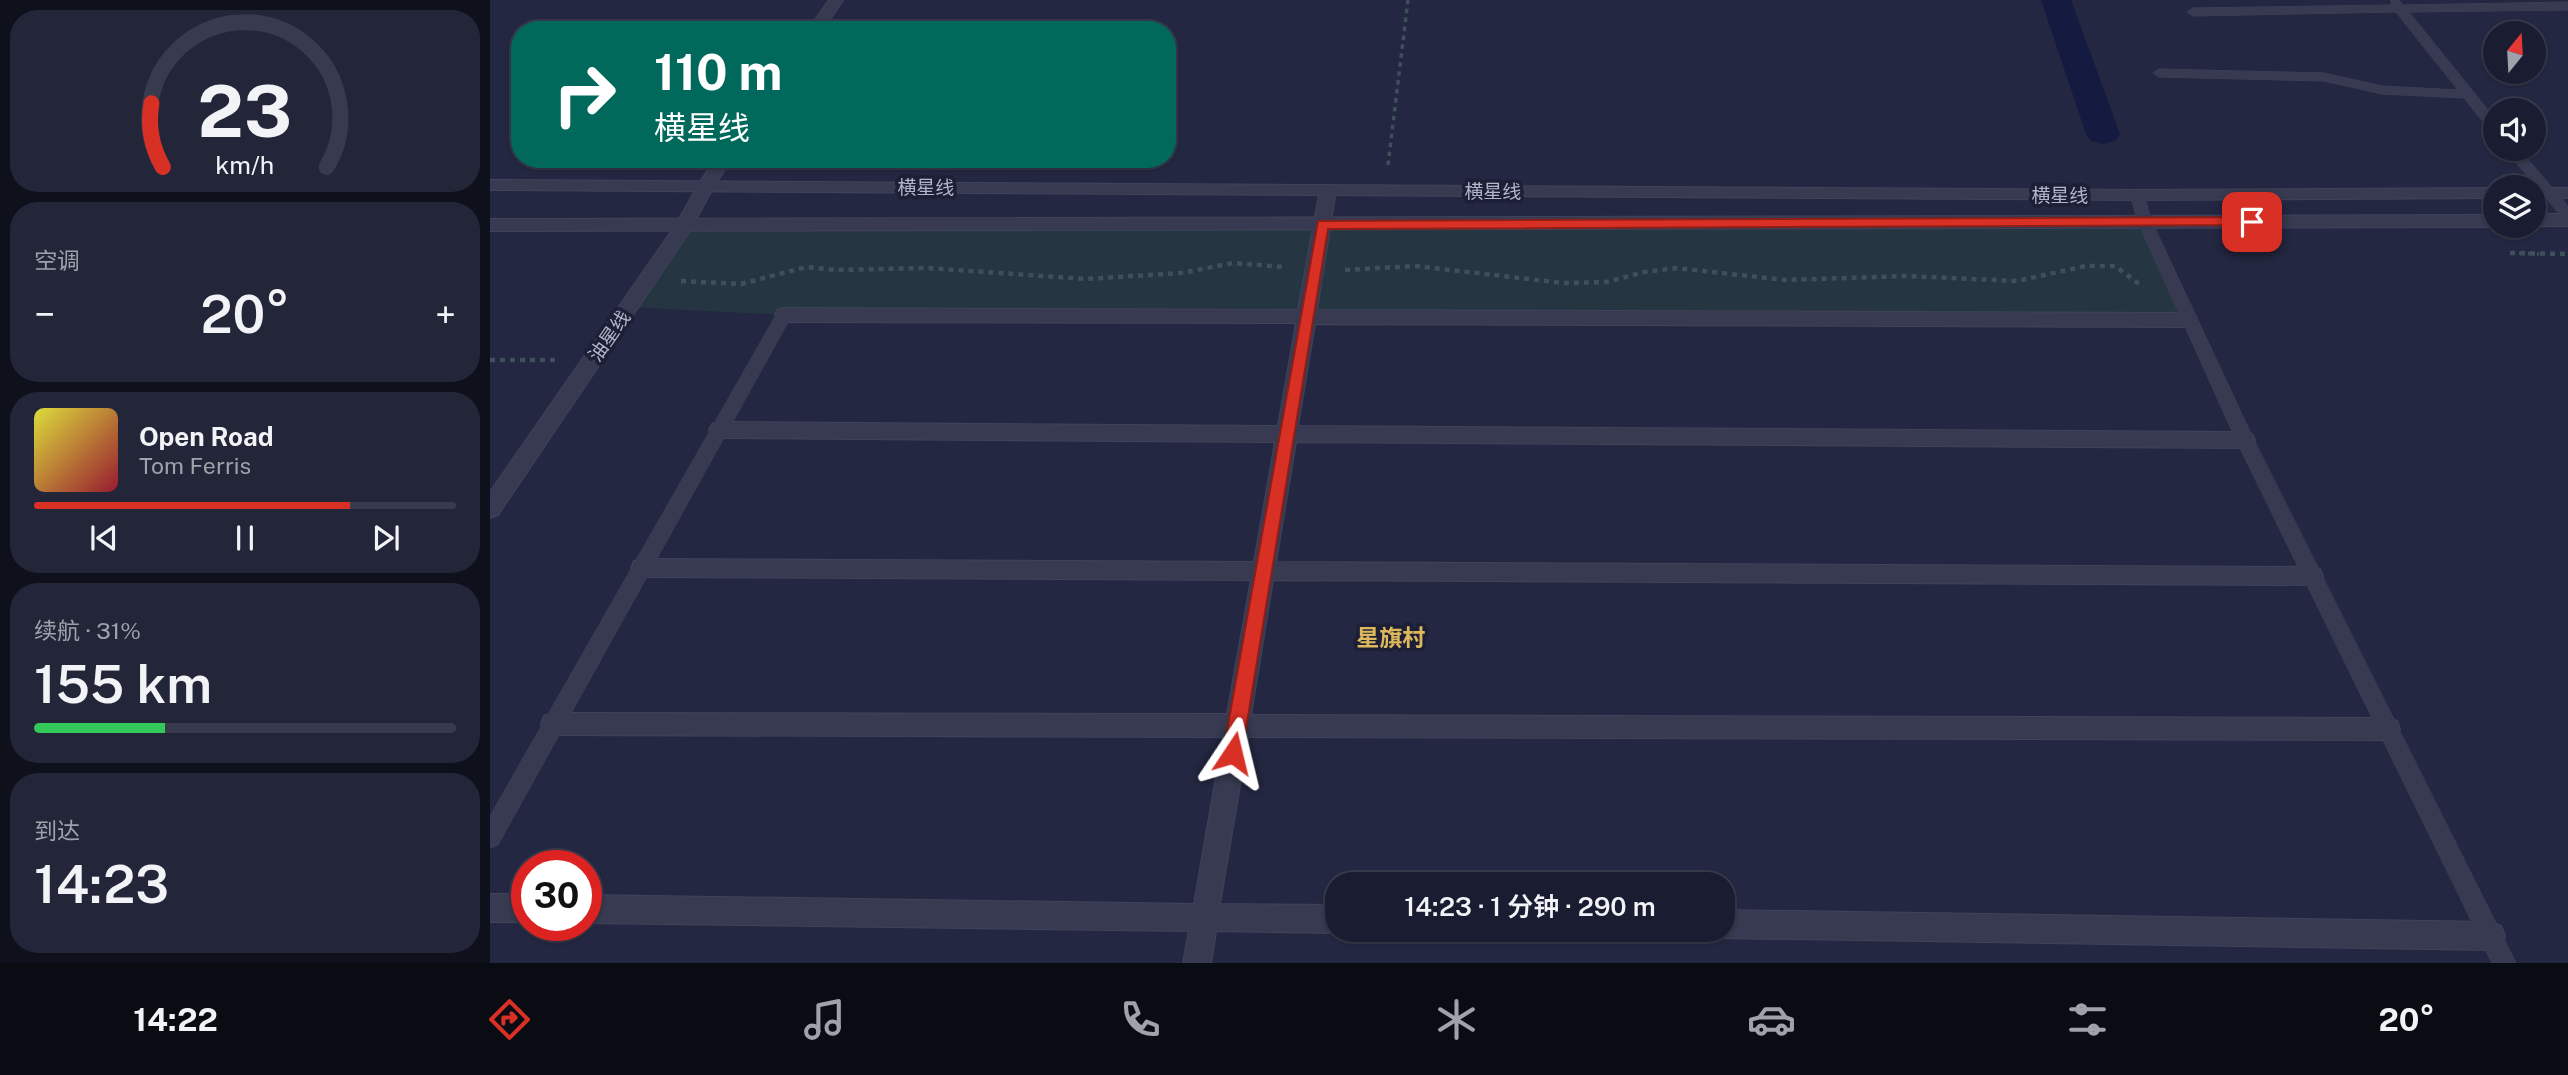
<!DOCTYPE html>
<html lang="zh">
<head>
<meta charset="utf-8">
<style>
	:root { --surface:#1a1d31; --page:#232639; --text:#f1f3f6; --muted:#9fa2ab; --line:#383b4d; --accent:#d93025 }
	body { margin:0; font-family:"Public Sans","Noto Sans SC",sans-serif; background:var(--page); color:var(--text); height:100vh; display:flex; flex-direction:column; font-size:26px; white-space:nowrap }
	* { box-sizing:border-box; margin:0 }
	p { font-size:23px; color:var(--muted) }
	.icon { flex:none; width:38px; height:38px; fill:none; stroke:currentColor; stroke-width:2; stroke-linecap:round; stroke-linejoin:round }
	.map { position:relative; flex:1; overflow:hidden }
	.drawer { display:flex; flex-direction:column; gap:10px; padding:10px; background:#0e101b; width:490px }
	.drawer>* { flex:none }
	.top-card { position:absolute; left:21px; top:21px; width:665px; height:147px; border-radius:28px; box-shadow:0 2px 5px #0004,0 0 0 2px var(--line); background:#00695c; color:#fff; overflow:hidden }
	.needle { width:46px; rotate:18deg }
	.buttons { position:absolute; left:1993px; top:21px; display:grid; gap:14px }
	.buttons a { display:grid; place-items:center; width:63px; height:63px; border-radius:50%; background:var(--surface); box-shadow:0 2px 5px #0004,0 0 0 2px var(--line); font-size:35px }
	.speed { position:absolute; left:21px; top:850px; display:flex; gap:14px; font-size:35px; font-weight:700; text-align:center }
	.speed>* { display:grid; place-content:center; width:91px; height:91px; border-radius:50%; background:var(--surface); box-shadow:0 2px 5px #0004,0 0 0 2px var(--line); line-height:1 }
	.speed .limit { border:10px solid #d22; background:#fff; color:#111 }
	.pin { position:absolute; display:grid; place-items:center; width:60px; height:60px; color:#fff; margin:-30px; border-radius:14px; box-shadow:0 4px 10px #0006 }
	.me { position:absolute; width:77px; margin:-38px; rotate:10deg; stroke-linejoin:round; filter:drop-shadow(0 0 5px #0008) }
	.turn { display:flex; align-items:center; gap:24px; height:147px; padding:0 28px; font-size:32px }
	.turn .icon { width:91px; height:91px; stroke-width:2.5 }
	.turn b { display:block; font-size:49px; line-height:60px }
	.big { font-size:52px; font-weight:600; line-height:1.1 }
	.drawer .tile { flex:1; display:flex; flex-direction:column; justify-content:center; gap:10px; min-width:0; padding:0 24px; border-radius:28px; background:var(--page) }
	.drawer .dial { align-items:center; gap:0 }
	.dial svg { height:182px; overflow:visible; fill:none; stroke:var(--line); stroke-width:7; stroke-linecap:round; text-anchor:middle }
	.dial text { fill:var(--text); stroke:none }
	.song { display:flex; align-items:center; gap:21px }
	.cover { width:84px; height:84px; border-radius:10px; background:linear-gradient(135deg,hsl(60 70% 55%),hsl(350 70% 35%)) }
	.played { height:7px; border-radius:4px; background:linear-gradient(90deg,var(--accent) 75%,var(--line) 75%) }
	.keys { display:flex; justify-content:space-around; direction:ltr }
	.heat { display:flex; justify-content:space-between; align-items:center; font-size:38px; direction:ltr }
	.charge { height:10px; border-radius:5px; background:linear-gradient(90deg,#34c759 31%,var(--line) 0) }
	.trip { position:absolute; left:835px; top:872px; width:410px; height:70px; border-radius:28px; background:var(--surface); box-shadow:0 2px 5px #0004,0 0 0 2px var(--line); font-weight:600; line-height:70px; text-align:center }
	.tab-bar { display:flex; height:112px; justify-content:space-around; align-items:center; background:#0a0c14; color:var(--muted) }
	.tab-bar .icon { width:49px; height:49px }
	.tab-bar .selected { color:var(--accent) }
	.tab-bar b { font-size:32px; color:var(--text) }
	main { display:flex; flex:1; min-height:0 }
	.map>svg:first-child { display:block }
	.green { fill:#253642 }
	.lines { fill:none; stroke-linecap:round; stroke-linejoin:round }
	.canal { fill:#151a40; fill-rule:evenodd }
	.service-casing { stroke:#404359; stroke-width:1 }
	.minor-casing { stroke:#404359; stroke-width:2 }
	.tertiary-casing { stroke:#404359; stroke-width:2 }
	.path-far1 { stroke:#3e505a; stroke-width:3.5; stroke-dasharray:4.5 4.5; stroke-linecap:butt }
	.path { stroke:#3e505a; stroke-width:4.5; stroke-dasharray:5 5; stroke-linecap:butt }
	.service { fill:#373a50; fill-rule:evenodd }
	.minor { fill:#373a50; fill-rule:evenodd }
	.tertiary { fill:#373a50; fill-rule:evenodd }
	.route { fill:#d93025; stroke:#8d1f18; stroke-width:2 }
	.labels { text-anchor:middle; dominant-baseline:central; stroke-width:7; stroke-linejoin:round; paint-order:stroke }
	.street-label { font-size:19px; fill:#b3b6cb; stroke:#1c1f35 }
	.quarter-label { font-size:23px; font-weight:bold; fill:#ddb85c; stroke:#1c1f35 }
</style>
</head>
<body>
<main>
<section class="drawer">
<div class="tile dial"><svg viewBox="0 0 100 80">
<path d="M14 69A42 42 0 1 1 86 69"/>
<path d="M14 69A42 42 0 0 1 9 41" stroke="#d93025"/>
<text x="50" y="56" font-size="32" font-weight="700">23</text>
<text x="50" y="72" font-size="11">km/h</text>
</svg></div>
<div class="tile"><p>空调</p>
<div class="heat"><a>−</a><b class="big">20°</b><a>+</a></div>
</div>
<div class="tile">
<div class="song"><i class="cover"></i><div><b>Open Road</b><p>Tom Ferris</p></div></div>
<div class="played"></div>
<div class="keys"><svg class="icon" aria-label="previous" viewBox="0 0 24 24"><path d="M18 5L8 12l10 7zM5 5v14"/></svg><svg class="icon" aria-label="pause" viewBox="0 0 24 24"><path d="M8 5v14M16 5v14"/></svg><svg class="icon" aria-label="next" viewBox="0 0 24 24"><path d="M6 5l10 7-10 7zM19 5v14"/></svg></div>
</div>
<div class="tile"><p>续航 · 31%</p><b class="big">155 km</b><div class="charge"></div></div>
<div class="tile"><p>到达</p><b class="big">14:23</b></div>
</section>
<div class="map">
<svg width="2078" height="963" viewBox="0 0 2078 963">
	<rect width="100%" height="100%" fill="#232741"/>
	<path class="green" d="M1655,222L1698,320L294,315L139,307L195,225Z"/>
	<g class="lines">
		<path class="canal" d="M1551,0H1581L1630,134L1625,141L1613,144L1601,141L1596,134Z"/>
		<defs>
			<path id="service" d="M1901,0H1909L1913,5L2078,2V10L1919,12L2006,120V133L2001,132L1974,98L1892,94L1834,81L1669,77L1663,73L1669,69L1834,73L1892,86L1968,90L1906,12L1703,16L1697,12L1703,8L1901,5Z
				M2015,149H2029L2078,206V220L2073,218Z
				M1647,190L1654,195L1662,222L1764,440L2026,963H2002L1746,440L1648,222L1640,195Z
				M294,309L302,315L8,845L0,848V816L286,315Z"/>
			<path id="minor" d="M339,0H353L333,30H318Z
				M225,159H242L224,186L201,229L8,515L0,518V492L187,223L208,185Z
				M838,185L846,190L827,310L1698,313L1705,315L1707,320L1705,325L1698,327L825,324L808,426L1755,432L1762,434L1765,440L1762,446L1755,448L806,442L786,562L1822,567L1830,569L1833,576L1830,583L1822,585L783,580L761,715L1898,718L1907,721L1910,729L1907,737L1898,740L758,737L730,904L847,905V929H855L847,933L726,931L721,963H693L699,931L96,923V895L704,904L733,737L63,735L54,732L51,724L54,716L63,713L737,714L761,580L152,577L144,575L141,568L144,561L152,559L764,562L785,442L229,438L222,436L219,430L222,424L229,422L788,426L806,323L294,322L287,320L285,315L287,310L294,308L808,310L830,190Z
				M0,894H37V922H0Z
				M1232,910L2001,922L2011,926L2015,936L2011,946L2001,950L1232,938L1222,934L1221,929H1232Z"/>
			<path id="tertiary" d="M0,180L1647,190L2006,188V198L1647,200L0,190Z
				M2044,188H2078V198H2044Z
				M2044,214H2078V226H2044Z
				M2006,215V226H2010L2006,227L0,231V219Z"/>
		</defs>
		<use href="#service" class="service-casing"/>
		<use href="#minor" class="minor-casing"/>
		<use href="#tertiary" class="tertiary-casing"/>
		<path class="path-far1" d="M898,165L918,0
			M2020,253L2049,254"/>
		<path class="path" d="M2020,253L2078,254
			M855,270L926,266L1073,283L1117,282L1154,272L1186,268L1295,280L1417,276L1527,281L1596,266H1625L1653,287
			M191,281L251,284L316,267L347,270L438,268L596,279L691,273L743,263L794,267
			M0,360H66"/>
		<use href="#service" class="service"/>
		<use href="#minor" class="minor"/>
		<use href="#tertiary" class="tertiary"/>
	</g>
	<path class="route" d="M1762,217L1767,218V225L838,229L752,753L749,759L743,762L736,759L733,753L828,221Z"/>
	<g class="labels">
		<g class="street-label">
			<text x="436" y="187">横星线</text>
			<text x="1003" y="191">横星线</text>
			<text x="1570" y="195">横星线</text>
			<text transform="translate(119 336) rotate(-55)">油星线</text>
		</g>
		<g class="quarter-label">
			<text x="901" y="637">星旗村</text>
		</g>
	</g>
</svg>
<div class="buttons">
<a><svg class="needle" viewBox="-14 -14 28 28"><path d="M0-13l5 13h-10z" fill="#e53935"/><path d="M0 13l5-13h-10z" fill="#9fa2ab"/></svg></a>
<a><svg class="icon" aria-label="sound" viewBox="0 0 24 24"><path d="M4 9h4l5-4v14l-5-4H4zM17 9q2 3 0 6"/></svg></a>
<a><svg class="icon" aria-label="layers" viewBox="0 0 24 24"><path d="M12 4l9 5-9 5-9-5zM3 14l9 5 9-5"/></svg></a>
</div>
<div class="speed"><div class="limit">30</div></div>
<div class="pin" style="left:1762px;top:222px;background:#d93025"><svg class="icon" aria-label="arrive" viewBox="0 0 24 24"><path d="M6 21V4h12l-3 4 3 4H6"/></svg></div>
<svg class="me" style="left:743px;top:753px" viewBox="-20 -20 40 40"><path d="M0-17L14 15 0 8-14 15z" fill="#d93025" stroke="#fff" stroke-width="4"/></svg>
<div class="trip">14:23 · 1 分钟 · 290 m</div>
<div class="top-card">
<div class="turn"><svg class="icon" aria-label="right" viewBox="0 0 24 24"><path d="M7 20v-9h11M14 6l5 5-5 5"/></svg><div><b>110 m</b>横星线</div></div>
</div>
</div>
</main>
<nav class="tab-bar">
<b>14:22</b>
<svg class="icon selected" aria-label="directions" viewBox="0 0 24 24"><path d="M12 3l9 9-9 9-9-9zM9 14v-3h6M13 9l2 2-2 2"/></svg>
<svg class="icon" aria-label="music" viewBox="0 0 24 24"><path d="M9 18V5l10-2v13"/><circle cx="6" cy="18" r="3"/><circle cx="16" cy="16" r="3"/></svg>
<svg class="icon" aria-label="phone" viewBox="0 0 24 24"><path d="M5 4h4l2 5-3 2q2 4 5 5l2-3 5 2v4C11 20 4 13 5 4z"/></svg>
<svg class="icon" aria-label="climate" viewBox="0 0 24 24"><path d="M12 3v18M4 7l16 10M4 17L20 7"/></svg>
<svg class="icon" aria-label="car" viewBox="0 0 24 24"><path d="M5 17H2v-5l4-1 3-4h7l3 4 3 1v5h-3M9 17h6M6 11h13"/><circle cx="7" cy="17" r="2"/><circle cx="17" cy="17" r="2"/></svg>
<svg class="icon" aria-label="filters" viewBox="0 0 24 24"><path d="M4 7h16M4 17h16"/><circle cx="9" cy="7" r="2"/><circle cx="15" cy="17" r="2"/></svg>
<b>20°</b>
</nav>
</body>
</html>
